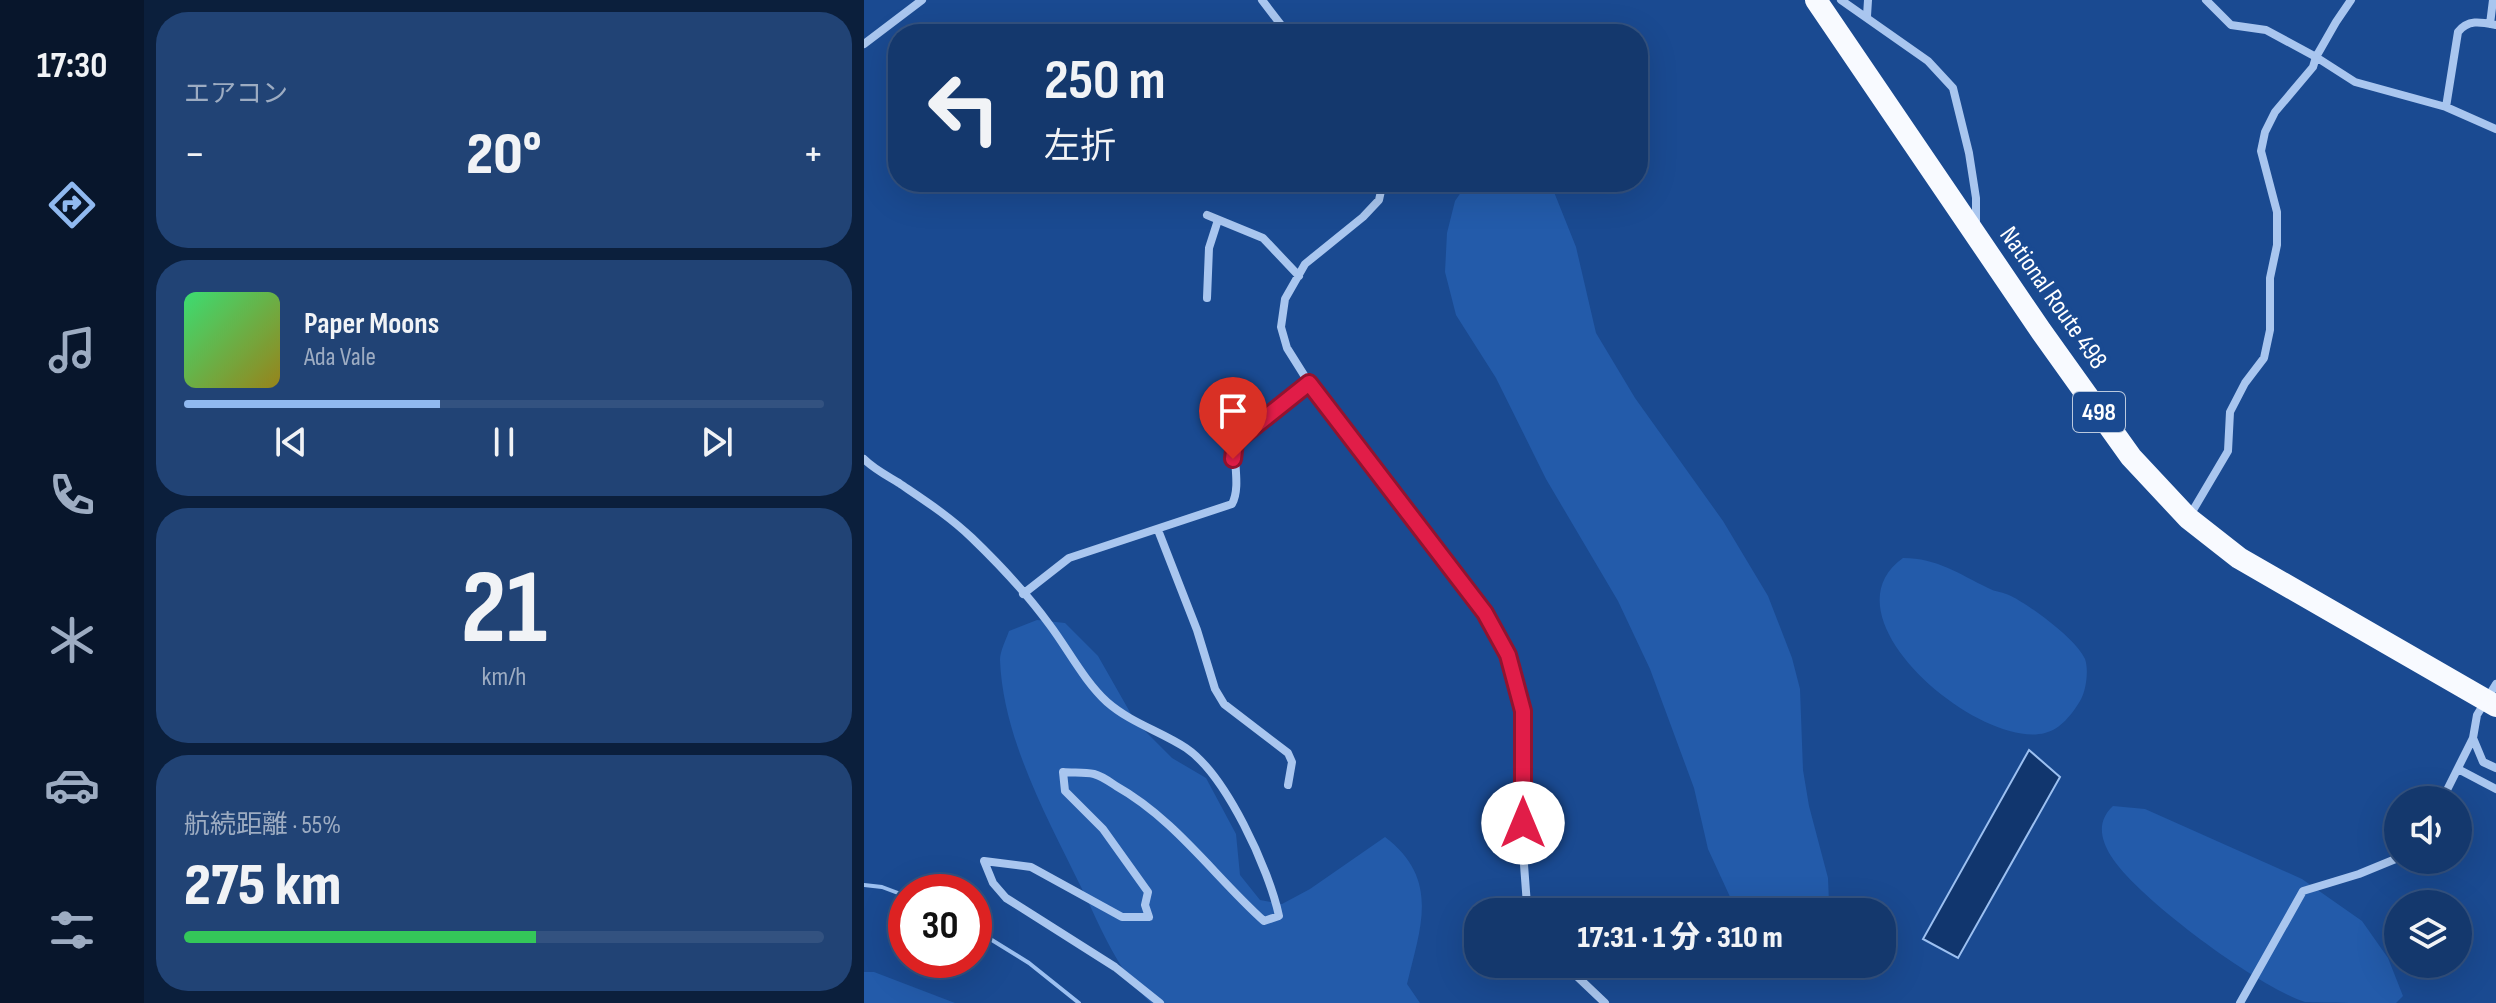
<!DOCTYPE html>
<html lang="ja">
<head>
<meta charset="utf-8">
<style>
	:root { --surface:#14386d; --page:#214375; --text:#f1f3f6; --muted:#9dacc2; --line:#335280; --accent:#90b9f0 }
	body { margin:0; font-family:"Sofia Sans Condensed","Noto Sans JP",sans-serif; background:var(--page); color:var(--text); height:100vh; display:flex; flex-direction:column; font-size:30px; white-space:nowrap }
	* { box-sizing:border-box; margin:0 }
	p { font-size:26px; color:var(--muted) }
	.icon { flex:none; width:44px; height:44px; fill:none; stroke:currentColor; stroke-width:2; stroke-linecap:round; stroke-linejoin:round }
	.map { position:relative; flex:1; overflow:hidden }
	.side { display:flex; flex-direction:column; gap:12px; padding:12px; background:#0b1f3c; width:720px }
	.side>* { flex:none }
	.top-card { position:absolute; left:24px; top:24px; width:760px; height:168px; border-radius:32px; box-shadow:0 8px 32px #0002,0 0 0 2px var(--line); background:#14386d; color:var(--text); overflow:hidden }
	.tools { position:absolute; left:1520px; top:786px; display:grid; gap:16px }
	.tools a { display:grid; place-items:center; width:88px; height:88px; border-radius:50%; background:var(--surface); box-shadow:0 8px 32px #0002,0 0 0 2px var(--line); font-size:40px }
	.speed { position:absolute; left:24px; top:874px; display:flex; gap:16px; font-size:40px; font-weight:700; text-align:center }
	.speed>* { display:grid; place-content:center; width:104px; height:104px; border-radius:50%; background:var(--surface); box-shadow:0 8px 32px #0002,0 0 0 2px var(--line); line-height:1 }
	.speed .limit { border:12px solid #d22; background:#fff; color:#111 }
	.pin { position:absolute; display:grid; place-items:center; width:68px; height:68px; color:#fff; margin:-82px -34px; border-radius:50% 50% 50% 0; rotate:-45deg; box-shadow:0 0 8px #0007 }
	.pin .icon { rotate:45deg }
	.me { position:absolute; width:88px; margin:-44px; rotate:0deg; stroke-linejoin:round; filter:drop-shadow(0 0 6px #0008) }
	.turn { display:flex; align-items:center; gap:28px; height:168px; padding:0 24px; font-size:36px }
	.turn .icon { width:104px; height:104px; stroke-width:2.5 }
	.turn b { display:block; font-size:56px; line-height:68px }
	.big { font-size:60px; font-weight:800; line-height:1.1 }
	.side .card { flex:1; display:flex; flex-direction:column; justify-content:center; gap:12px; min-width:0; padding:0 28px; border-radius:32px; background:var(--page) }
	.side .dial { align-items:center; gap:0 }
	.dial b { font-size:104px; line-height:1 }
	.song { display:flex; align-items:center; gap:24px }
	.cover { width:96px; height:96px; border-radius:12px; background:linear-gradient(135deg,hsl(140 70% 55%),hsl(50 70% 35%)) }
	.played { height:8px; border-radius:4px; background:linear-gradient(90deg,var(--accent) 40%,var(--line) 40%) }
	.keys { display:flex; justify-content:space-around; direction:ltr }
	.heat { display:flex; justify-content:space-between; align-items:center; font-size:44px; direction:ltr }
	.charge { height:12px; border-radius:6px; background:linear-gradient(90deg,#34c759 55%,var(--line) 0) }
	.trip { position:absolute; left:600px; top:898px; width:432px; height:80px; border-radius:32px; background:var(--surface); box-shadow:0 8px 32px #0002,0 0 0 2px var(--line); font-weight:800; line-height:80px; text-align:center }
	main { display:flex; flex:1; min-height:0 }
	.tabs { display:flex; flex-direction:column; width:144px; justify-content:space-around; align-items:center; background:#08162c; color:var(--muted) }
	.tabs .icon { width:56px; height:56px }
	.tabs .current { color:var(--accent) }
	.tabs b { font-size:36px; color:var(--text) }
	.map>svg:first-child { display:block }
	.green { fill:#235baa }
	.water { fill:#11366e; stroke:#9cc0f1; stroke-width:2 }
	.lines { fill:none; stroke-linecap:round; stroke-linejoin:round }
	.stream { stroke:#9cc0f1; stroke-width:4 }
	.minor { stroke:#a9c6ef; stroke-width:8 }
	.trunk { stroke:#f8faff; stroke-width:22 }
	.route-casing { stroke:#92132f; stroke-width:20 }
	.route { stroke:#e11d48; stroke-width:14 }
	.labels { text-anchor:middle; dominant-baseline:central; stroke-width:8; stroke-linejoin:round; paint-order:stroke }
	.shield { fill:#1a4a91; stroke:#bac9de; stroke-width:2 }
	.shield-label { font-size:24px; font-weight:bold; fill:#fff }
	.street-label { font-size:26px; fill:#fff; stroke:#1a4a91 }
</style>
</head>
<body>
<main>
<nav class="tabs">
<b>17:30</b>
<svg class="icon current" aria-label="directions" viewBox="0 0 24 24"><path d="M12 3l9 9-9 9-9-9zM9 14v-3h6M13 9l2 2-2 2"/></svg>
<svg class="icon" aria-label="music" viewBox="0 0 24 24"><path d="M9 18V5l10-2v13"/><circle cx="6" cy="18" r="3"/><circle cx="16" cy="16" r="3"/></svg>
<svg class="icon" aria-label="phone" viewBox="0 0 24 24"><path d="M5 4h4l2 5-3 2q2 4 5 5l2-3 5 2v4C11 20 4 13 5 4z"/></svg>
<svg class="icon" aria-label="climate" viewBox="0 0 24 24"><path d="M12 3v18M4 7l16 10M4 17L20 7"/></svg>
<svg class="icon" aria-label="car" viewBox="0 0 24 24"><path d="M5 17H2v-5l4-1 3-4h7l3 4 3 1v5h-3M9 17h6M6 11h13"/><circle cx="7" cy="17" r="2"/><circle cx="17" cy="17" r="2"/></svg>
<svg class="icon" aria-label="filters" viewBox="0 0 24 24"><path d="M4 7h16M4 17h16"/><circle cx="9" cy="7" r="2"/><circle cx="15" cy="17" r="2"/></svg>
</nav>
<section class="side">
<div class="card"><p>エアコン</p>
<div class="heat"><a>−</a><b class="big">20°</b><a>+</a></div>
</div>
<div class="card">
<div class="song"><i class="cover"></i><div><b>Paper Moons</b><p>Ada Vale</p></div></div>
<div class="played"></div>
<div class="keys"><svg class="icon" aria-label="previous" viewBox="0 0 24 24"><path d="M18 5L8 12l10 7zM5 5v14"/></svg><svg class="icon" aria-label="pause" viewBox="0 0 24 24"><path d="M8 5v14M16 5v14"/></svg><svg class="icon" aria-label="next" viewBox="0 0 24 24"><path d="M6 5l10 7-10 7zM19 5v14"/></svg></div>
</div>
<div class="card dial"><b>21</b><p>km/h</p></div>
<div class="card"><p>航続距離 · 55%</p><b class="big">275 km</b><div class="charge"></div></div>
</section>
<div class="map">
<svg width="1632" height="1003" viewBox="0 0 1632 1003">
	<rect width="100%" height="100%" fill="#1a4a91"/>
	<path class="green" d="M604,182H686L712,247L732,333L771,398L859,521L904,596L928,658L936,689L939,770L945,806L964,878L965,903L961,912H873L844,849L830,788L786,669L754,601L682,479L632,378L592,315L581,272L583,233L591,201Z
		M1039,558C1073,558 1095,574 1124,588C1131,592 1140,592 1147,596C1167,606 1212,639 1221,659C1225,670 1222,692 1216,701C1208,714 1197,729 1181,733C1116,750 956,617 1039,558Z
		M173,620L201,623L234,656L271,721L308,758L342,778L372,834L376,875L396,900L418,904L446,889L521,837C576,879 557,926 543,984L556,1003H287C254,972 237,928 218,889C184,819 139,739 136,660C136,651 142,640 145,631Z
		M1249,806L1281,809L1438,879L1498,921L1524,958L1539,996L1532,1003C1511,1003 1457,1003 1441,1002C1394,987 1272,897 1247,856C1236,838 1233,821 1249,806Z
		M0,972H10L91,1003H0Z"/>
	<path class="water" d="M1165,750L1196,777L1094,958L1059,939Z"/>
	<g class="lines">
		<path class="stream" d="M0,885L18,887L42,896
			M110,929L165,963L215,1003"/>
		<path class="minor" d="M398,0L424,34
			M977,0L1064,61L1089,88L1105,153L1112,198V225
			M1342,0L1367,25L1402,30L1452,57L1491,82L1582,107L1632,129
			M1003,16L1004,0
			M1626,24L1629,0
			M0,44L58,0
			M1582,107L1594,32C1604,19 1617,22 1632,25
			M519,182L515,200L499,217L441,264L421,299L417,327L423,348L445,383L621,613L644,655L659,711V851L663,905L665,912
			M343,215L399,238L435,276
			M343,298L345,248L354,220
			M0,459C10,469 22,475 35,483C60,500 85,516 108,538C135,564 163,594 185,624C204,649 220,681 243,702C267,723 296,731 322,748C362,775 405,869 415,916L400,921C351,877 311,819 252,786C246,782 238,776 230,774C220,772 209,773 199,772L201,791L239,829L284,892L281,905L285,917H258L167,867L120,861L129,883L142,898L251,967L296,1003
			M1325,517L1364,451L1366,412L1381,383L1400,358L1406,330V278L1413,245V212L1397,151L1401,132L1411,112L1449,67L1452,57L1472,22L1487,0
			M294,530L333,630L351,689L360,704L424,753L428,762L424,785
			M159,594L205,558L368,504C377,487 369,462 371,442L445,383
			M1609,738L1619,762L1632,768
			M1594,769L1632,789
			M1578,800L1609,738L1613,715L1632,684
			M700,964L741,1003
			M1376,1003L1439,891L1495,874L1534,858"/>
		<path class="trunk" d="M952,0L1177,331L1267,457L1324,518L1375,558L1632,706"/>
	</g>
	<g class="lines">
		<defs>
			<path id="route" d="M369,459L371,442L445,383L621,613L644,655L659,711V823"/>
		</defs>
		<use href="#route" class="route-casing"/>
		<use href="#route" class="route"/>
	</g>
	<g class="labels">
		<rect class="shield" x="1209" y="392" width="52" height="40" rx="6"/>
		<g class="shield-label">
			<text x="1235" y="412">498</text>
		</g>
		<g class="street-label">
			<text transform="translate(1189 298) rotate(55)">National Route 498</text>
		</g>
	</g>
</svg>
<div class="tools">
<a><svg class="icon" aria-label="sound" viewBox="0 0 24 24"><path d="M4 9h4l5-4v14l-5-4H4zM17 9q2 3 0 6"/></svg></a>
<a><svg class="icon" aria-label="layers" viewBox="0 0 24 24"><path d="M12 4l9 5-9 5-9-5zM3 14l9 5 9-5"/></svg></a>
</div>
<div class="speed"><div class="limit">30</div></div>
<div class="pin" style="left:369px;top:459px;background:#d93025"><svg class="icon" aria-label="arrive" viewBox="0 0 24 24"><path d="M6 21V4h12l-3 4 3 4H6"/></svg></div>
<svg class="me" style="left:659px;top:823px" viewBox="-20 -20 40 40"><circle r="19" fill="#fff"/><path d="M0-13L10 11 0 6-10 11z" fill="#e11d48"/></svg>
<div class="trip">17:31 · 1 分 · 310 m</div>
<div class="top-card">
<div class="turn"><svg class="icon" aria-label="left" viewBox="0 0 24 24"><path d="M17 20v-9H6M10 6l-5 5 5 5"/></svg><div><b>250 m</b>左折</div></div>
</div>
</div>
</main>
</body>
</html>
